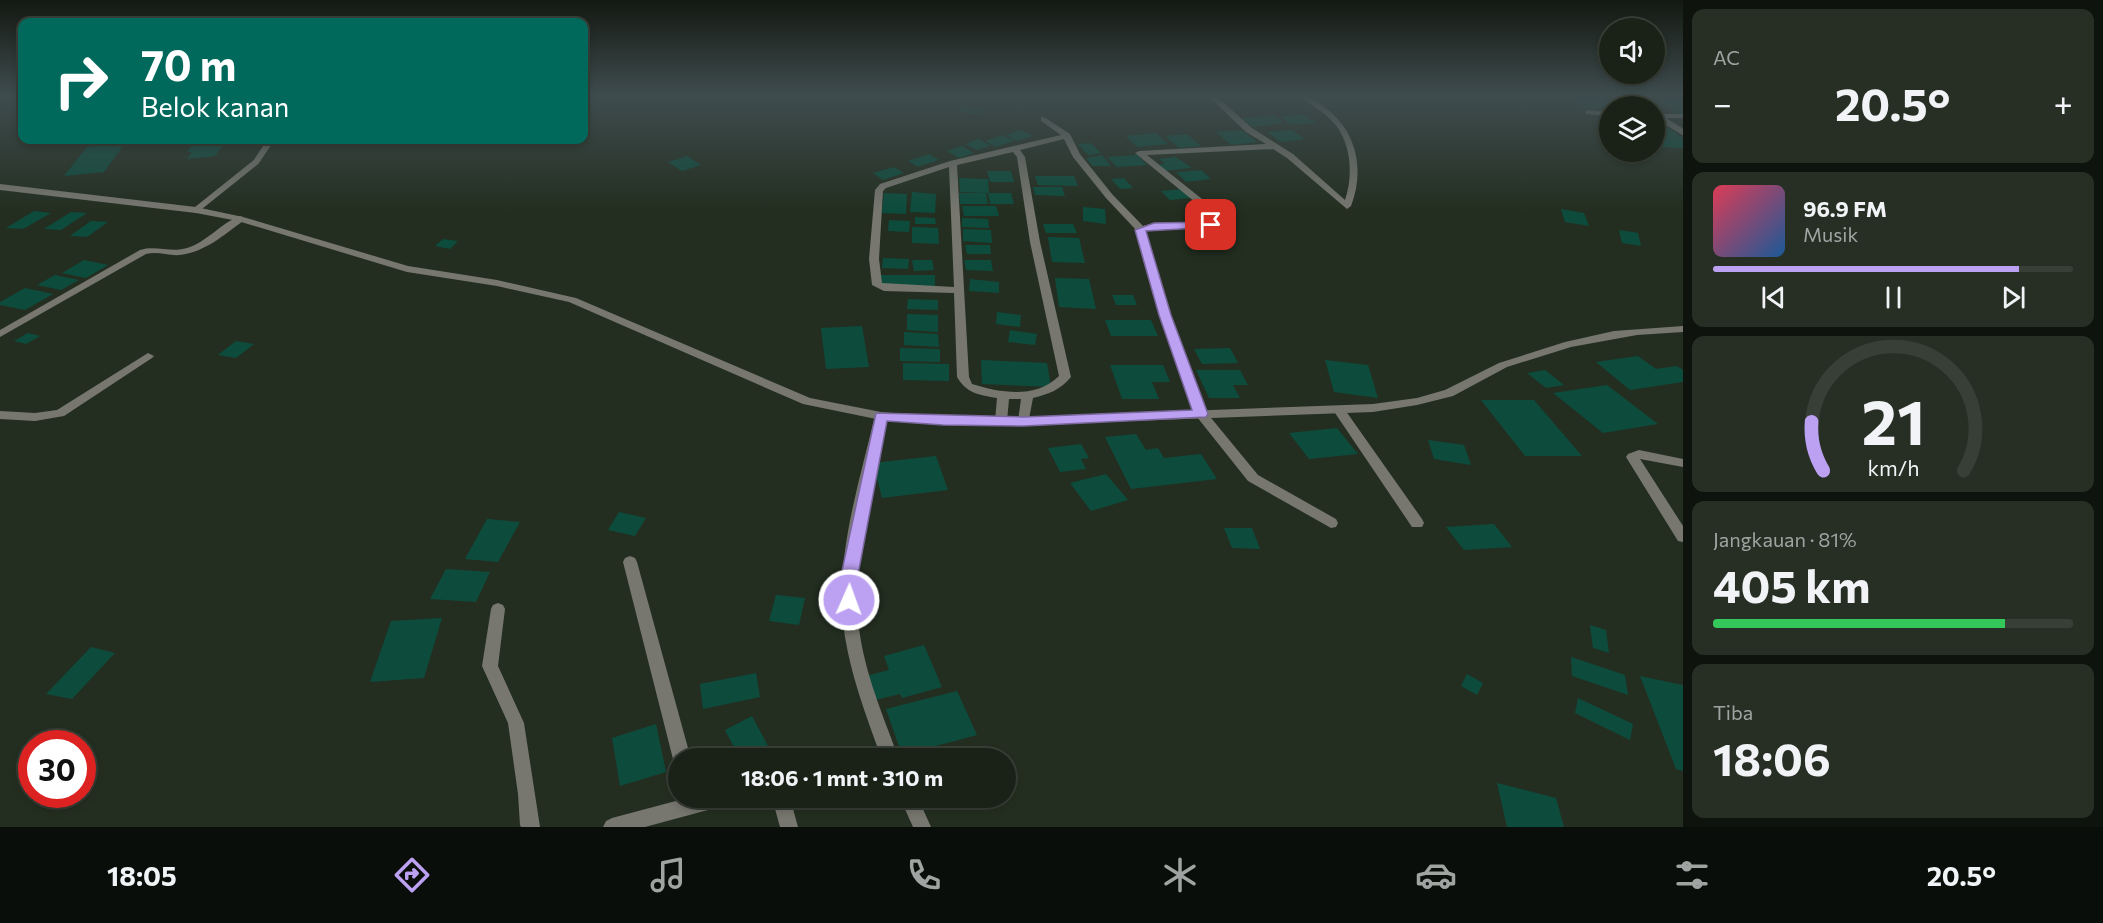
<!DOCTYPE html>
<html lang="id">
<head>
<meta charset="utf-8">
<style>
	:root { --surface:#1a2218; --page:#272f25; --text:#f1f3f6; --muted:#9fa4a2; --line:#383f37; --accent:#bca0f2 }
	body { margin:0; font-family:Commissioner,sans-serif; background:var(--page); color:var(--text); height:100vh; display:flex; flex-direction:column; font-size:22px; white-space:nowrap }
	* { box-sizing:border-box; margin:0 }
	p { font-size:20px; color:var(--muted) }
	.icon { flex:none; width:33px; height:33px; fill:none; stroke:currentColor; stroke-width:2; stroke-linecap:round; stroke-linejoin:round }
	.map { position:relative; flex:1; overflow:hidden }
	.panel { display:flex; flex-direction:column; gap:9px; padding:9px; background:#0e130d; width:420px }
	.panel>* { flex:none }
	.hud { position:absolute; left:18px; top:18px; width:570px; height:126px; border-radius:12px; box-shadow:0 3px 9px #0003,0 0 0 2px var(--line); background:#00695c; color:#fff; overflow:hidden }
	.tools { position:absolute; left:1599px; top:18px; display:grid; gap:12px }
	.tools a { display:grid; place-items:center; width:66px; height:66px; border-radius:50%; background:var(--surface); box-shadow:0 3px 9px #0003,0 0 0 2px var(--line); font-size:30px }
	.speed { position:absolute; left:18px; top:730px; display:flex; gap:12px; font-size:30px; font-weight:700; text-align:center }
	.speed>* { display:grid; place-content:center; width:78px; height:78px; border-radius:50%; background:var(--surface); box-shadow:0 3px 9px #0003,0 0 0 2px var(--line); line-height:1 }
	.speed .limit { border:9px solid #d22; background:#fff; color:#111 }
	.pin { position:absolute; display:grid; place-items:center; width:51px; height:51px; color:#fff; margin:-26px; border-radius:12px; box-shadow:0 3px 9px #0006 }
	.me { position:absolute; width:66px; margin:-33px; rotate:2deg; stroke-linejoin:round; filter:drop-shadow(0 0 4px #0008) }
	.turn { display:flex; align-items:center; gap:21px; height:126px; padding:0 24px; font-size:27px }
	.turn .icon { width:78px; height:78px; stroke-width:2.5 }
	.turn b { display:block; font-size:42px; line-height:51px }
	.big { font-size:45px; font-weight:700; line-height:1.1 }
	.panel .tile { flex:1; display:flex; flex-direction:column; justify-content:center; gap:9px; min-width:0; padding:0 21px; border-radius:12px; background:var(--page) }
	.panel .dial { align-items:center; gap:0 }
	.dial svg { height:156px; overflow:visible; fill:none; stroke:var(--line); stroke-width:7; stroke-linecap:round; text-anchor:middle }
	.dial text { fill:var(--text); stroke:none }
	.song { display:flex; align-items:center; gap:18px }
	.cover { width:72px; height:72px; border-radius:9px; background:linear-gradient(135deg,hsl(350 70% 55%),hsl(210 70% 35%)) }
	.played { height:6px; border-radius:3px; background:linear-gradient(90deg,var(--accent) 85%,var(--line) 85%) }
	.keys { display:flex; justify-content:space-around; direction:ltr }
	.heat { display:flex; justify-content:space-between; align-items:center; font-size:33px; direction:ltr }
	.charge { height:9px; border-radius:4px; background:linear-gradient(90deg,#34c759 81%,var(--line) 0) }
	.trip { position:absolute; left:668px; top:748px; width:348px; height:60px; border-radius:30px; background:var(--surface); box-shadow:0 3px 9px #0003,0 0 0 2px var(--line); font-weight:700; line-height:60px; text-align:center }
	.tab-bar { display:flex; height:96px; justify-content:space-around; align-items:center; background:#0a0e0a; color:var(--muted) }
	.tab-bar .icon { width:42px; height:42px }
	.tab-bar .active { color:var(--accent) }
	.tab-bar b { font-size:27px; color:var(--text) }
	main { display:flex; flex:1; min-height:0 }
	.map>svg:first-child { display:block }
	.building { fill:#0d4c3d }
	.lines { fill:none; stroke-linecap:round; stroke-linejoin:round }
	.service { stroke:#77776f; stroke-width:6 }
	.minor { fill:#77776f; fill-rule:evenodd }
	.tertiary { fill:#77776f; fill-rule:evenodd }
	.route { fill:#bca0f2; stroke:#7a689d; stroke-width:1.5 }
</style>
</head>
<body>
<main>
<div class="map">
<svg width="1683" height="827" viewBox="0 0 1683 827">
	<rect width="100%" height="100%" fill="#232e20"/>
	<path class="building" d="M1570,98H1604L1619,106L1587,109Z
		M1617,99H1641L1654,106H1629Z
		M1658,100H1683V114H1679Z
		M962,107L983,110L980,114L959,112Z
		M1303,114L1316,123L1291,125L1279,116Z
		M1274,115L1285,123L1252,127L1242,118Z
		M1654,122H1660L1683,138V148L1659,147L1654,144Z
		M1021,130L1033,136L1017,141L1006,135Z
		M1242,130L1257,142L1231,145L1216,132Z
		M1292,130L1305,139L1280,142L1267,132Z
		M1156,133L1168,144L1137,147L1126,136Z
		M1187,134L1201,146L1179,148L1165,136Z
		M1003,135L1014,141L996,147L985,141Z
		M979,139L991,146L977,150L965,144Z
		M227,140L215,156L187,159L192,152H187L193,143Z
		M125,143L104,172L64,176L87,147Z
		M1091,143L1101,153L1088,155L1078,144Z
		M962,146L974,153L959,158L947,151Z
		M929,154L939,160L918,167L908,161Z
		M1102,155L1111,166H1092L1086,158Z
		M1137,155L1147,165L1117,167L1107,157Z
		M687,156L701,165L682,171L668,162Z
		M1176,157L1192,168L1162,171L1156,165L1165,164L1159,159Z
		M894,167L904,173L883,180L873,173Z
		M1201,170L1211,179L1186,182L1176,172Z
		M987,171H1011L1014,182H990Z
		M1035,176H1074L1078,186L1038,185Z
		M959,178L988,179L989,193L960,192Z
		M1124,178L1133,188L1120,189L1111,179Z
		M1033,187H1062L1065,196L1035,195Z
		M1181,189L1191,198L1170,200L1161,191Z
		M912,192L936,194L935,213L910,212Z
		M884,193L907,194L906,214L882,213Z
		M959,193H986L988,204H960Z
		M988,193H1011L1014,204H990Z
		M962,206H996L999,216H964Z
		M1083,207L1105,209L1106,224L1083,221Z
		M1561,209L1584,213L1589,226L1565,222Z
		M34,211L51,213L23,229L6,228Z
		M71,212L87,213L61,230L44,229Z
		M915,217L935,218L936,224H915Z
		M962,218L988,219L989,228L962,227Z
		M889,220L910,221L909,232L888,231Z
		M91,221L108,222L87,237L70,236Z
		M1043,224H1073L1077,233H1046Z
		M912,227L938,228L939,244L912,243Z
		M963,229L991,230L992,243L963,241Z
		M1619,230L1638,233L1641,246L1622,243Z
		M1048,237L1079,238L1085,263L1052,262Z
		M443,239L458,241L450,249L435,246Z
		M965,245H990L991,254H967Z
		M883,258L909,259L908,269L882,268Z
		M84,260L108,265L86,278L62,273Z
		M912,260H932L934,270L914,271Z
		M964,260H991L993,271L966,270Z
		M55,275L79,280L61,290L37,285Z
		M879,275H935V287L879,286Z
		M1055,278L1089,279L1096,309L1059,307Z
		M970,279L999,282V293L969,291Z
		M25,288L53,294L25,310L0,305V302Z
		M1112,295H1133L1137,305H1116Z
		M908,299L938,300V310L907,309Z
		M997,312L1021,315L1020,327L996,324Z
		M907,314L938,315V332L907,330Z
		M1105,320H1151L1158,336H1111Z
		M862,326L869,367L826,369L821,328Z
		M1010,330L1037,334L1035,345L1008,342Z
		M904,332L938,334L939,347L904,345Z
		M28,333L40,336L26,344L14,341Z
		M236,341L254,344L236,358L218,355Z
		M900,348L940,349V362L900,361Z
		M1230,348L1238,363L1202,364L1194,349Z
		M1638,356L1656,369L1677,366L1683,370V382L1630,390L1596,362Z
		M981,360L1047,363L1051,387L982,384Z
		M1325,360L1368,365L1378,398L1334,392Z
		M903,363L949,364V381L903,380Z
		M1110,365H1163L1170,382H1152L1159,399H1122Z
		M1196,370H1240L1248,385H1233L1240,398H1209Z
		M1545,370L1564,385L1546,388L1527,373Z
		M1607,385L1658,424L1603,433L1553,393Z
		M1481,400H1534L1582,456H1525Z
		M1337,428L1358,454L1309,459L1289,433Z
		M1136,434L1146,450L1158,448L1164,458L1201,454L1217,479L1131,489L1105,437Z
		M1428,440L1464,445L1471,465L1434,459Z
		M1081,444L1089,458L1081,459L1086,469L1060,472L1048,448Z
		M936,456L948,490L882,498L873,463Z
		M1106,474L1128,500L1091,511L1070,483Z
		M619,512L646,518L635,536L608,530Z
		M487,519L520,522L498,562L465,559Z
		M1494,524L1512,547L1464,550L1446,527Z
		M1224,528H1252L1260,549L1232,548Z
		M446,569L490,572L476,602L430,599Z
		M776,595L805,598L799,625L769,621Z
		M442,618L424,678L370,682L391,621Z
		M1590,625L1606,630L1609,653L1593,648Z
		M924,645L942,687L902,698L900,694L875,700L866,676L889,670L884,656Z
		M91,647L115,653L72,699L46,694Z
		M1571,657L1625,675L1628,695L1572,676Z
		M756,673L760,697L703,709L700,684Z
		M1467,674L1483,683L1477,695L1461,686Z
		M1640,676L1683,685V771L1676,769Z
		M957,691L977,735L902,755L886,709Z
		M1578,698L1633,724L1630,740L1575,713Z
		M752,716L775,759H740L725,730Z
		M656,724L666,772L620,786L612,738Z
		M1497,783L1556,798L1564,827H1507Z"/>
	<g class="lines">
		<path class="service" d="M1657,116L1683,132
			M196,210L256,162L271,140"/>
		<path class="minor" d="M1208,96H1216L1252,128L1293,154L1345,200C1354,174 1351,138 1330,119C1321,110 1309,104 1299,96C1310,96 1316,101 1324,107C1357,130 1365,170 1351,206L1347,209L1287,158L1273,149L1147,155L1227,219L1222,226L1219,227L1155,229L1146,231L1170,315L1207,413L1258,475L1336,519L1338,523L1336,527L1331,528L1248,481L1197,417L1160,315L1137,231L1106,198L1073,157L1064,139L1020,150L1025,157L1040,242L1071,377C1060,390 1049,394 1033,398L1028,424H1020L1018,421L1021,399H1009L1007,421L1001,425L995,421L997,398C979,395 966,393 957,377L954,293L884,291L872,285L869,259L875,190L880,184L950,161L1061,135L1041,121V117H1044L1070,134L1080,154L1112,194L1143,226L1154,223L1216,221L1217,220L1135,153L1139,151L1266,144L1246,132ZM1013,152L1017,157L1030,242L1059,376C1036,399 1001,393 972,384L969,377L957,165ZM949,167L954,287L882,283L879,259L883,191L886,188Z
			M1586,110L1610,112V116L1586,114Z
			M1654,114H1683V118H1654Z
			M240,216L243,217V221C224,235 205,252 180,255C168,256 158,251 146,254L0,337V330L140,250C156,245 171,253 187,248C207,242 221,223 240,216Z
			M148,353L154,356L152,358L64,416L35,421L0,419V411L35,413L57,410Z
			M1339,406L1343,407L1422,519L1424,523L1422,527H1412L1333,410Z
			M881,412L887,416C872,482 851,551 858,619C862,665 880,708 896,751L893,757L887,759H851L854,753L877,746C864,710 851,674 845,637C833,563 858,487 875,416Z
			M1639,450L1683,459V467L1640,459L1683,526V542L1678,541L1626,457L1628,454Z
			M630,556L635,558L637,562L691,759H678V765L673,759L623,562L625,558Z
			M498,603L503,605L505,609L498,666L524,723L540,827H521L520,825L518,794L508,723L482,666L491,609L493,605Z
			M687,798H728L725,804L719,807L645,827H603L606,821L612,818Z
			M772,798H790L798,827H780Z
			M900,798H918L931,827H913Z"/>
		<path class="tertiary" d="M0,184L196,207L243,217L408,266L497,280L576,298L810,398L881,412L943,417H1024L1373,404L1417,398L1445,390L1499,363L1565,342L1614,331L1683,326V332L1637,335L1571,347L1507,367L1453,396L1417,405L1373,412L1024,425H943L881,420L803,404L569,302L497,286L407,272L238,221L196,213L0,190Z"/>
	</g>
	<linearGradient id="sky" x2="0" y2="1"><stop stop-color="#131912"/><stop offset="0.45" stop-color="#3f4c4e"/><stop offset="1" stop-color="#3f4c4e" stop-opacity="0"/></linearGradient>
	<rect width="1683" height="212" fill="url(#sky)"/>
	<path class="route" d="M1211,222H1215V227L1146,231L1171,315L1208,414L1206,417L1024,426L943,425L887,421L857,580L858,600L855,604H843L840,580L876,413L1024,417L1192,410L1159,315L1135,230L1154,223Z"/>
</svg>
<div class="tools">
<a><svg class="icon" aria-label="sound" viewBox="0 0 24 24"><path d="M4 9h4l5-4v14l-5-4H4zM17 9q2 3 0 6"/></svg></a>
<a><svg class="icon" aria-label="layers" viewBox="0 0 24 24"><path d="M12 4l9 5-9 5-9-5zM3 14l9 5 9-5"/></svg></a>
</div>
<div class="speed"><div class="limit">30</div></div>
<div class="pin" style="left:1211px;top:225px;background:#d93025"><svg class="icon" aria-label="arrive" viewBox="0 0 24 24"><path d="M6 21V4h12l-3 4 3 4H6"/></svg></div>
<svg class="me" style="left:849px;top:600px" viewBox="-20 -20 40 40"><circle r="17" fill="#bca0f2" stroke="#fff" stroke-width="3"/><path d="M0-11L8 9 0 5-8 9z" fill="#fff"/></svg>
<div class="trip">18:06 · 1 mnt · 310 m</div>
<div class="hud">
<div class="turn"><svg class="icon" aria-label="right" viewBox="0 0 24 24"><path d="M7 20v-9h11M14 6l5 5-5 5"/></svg><div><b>70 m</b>Belok kanan</div></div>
</div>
</div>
<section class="panel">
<div class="tile"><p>AC</p>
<div class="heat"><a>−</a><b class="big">20.5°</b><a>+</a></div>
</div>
<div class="tile">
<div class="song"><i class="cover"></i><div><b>96.9 FM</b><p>Musik</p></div></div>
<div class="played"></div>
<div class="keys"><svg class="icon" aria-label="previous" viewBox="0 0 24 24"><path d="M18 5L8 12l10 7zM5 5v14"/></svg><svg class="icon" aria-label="pause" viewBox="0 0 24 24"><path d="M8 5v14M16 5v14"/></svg><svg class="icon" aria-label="next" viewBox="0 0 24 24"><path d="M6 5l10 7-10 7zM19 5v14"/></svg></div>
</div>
<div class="tile dial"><svg viewBox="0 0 100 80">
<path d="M14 69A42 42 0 1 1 86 69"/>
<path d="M14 69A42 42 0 0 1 8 44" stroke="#bca0f2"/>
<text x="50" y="56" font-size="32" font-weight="700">21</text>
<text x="50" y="72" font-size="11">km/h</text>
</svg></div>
<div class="tile"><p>Jangkauan · 81%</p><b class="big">405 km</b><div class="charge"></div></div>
<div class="tile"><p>Tiba</p><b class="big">18:06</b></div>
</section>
</main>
<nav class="tab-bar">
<b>18:05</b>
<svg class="icon active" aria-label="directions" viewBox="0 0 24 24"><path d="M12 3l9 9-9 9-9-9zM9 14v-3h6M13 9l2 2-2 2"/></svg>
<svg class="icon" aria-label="music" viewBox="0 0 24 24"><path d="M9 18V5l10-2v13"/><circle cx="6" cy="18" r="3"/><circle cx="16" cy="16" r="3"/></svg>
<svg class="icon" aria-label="phone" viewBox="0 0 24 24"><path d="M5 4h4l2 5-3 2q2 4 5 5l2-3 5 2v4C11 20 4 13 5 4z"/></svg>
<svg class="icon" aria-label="climate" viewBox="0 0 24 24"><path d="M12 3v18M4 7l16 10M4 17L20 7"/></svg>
<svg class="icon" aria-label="car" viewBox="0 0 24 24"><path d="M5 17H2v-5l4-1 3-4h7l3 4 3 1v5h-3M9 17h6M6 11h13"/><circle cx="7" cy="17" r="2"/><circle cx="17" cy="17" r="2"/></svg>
<svg class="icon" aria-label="filters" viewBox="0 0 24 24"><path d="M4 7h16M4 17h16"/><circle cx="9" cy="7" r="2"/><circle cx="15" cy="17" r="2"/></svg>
<b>20.5°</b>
</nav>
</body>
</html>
